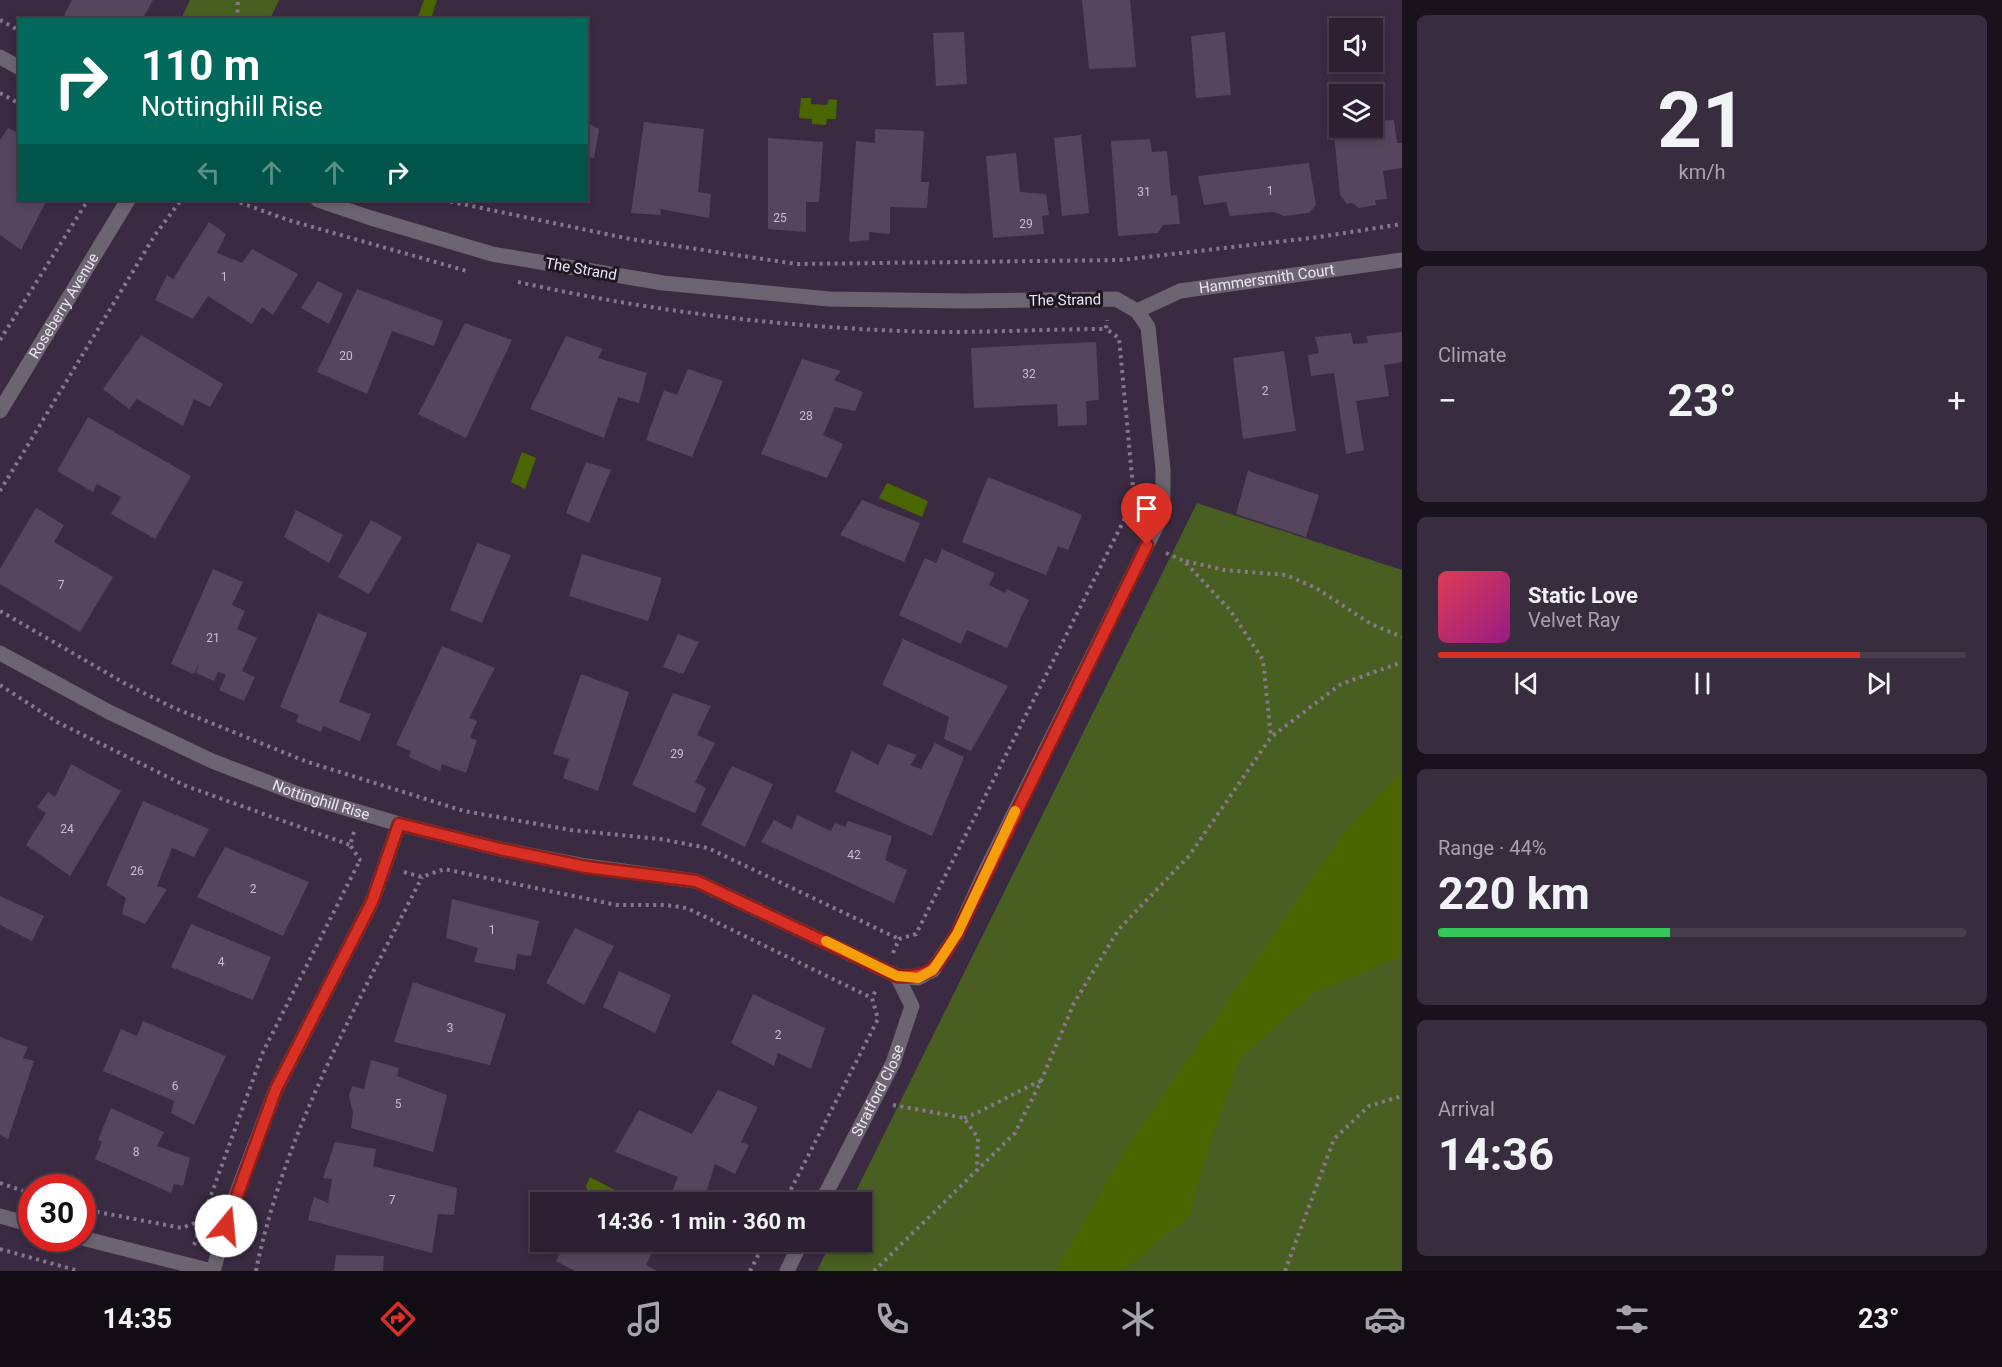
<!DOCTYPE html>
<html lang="en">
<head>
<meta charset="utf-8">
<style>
	:root { --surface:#2c2032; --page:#382d3e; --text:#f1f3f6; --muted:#a6a3ac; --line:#483e4d; --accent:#d93025 }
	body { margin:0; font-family:Roboto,sans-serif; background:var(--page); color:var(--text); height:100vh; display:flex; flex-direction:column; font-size:22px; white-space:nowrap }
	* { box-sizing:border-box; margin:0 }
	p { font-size:20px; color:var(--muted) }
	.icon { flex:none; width:33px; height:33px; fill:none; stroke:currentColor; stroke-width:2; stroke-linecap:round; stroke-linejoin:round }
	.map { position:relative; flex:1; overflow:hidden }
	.side { display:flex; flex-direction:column; gap:15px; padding:15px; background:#18121c; width:600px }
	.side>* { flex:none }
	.top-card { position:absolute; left:18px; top:18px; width:570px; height:183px; border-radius:0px; box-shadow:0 3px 9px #0003,0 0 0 2px var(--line); background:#00695c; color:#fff; overflow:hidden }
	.fabs { position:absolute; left:1329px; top:18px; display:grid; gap:12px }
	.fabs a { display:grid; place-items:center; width:54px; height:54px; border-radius:0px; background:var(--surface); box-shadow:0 3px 9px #0003,0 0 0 2px var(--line); font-size:30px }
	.speed { position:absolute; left:18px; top:1174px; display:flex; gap:12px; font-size:30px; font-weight:700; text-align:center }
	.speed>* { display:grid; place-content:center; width:78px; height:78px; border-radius:50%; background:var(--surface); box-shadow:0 3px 9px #0003,0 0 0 2px var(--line); line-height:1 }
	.speed .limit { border:9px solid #d22; background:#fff; color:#111 }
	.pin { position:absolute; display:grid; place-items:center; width:51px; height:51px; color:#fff; margin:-62px -26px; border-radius:50% 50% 50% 0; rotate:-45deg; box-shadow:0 0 6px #0007 }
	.pin .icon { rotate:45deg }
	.me { position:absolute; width:66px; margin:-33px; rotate:17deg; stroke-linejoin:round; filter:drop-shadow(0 0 4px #0008) }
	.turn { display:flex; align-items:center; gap:21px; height:126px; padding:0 24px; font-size:27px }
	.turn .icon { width:78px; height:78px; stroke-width:2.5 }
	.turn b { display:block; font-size:42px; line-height:51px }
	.lanes { display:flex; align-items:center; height:57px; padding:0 24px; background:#0003; justify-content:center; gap:30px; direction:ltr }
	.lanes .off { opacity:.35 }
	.big { font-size:45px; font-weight:700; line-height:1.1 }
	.side .tile { flex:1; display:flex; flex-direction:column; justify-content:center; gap:9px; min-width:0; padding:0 21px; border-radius:9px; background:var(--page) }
	.side .dial { align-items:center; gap:0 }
	.dial b { font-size:78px; line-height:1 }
	.song { display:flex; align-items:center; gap:18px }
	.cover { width:72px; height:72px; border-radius:9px; background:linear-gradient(135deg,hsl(350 70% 55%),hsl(310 70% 35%)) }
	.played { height:6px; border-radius:3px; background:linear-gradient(90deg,var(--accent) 80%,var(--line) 80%) }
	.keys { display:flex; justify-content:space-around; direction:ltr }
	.heat { display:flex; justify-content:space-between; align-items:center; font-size:33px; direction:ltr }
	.charge { height:9px; border-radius:4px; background:linear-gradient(90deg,#34c759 44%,var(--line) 0) }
	.trip { position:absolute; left:530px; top:1192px; width:342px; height:60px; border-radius:0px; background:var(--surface); box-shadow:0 3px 9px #0003,0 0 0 2px var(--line); font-weight:700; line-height:60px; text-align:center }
	.tabs { display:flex; height:96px; justify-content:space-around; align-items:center; background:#120d14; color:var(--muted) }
	.tabs .icon { width:42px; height:42px }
	.tabs .current { color:var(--accent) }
	.tabs b { font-size:27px; color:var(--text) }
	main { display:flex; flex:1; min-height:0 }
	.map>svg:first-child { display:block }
	.green { fill:#495e21 }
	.water { fill:#4a6600 }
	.building { fill:#55465e }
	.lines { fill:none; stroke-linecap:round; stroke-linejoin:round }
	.path { stroke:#84788b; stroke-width:4; stroke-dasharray:3 4.5; stroke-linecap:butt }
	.minor { stroke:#6c6571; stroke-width:15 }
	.route-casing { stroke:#8d1f18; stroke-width:15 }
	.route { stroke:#d93025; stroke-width:10 }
	.slow { stroke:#f59e0b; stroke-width:10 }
	.labels { text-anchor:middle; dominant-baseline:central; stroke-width:6; stroke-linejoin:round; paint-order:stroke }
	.number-label { font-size:12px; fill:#c8bdce }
	.street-label { font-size:15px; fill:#eee5f4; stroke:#1d1721 }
</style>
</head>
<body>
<main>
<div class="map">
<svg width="1402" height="1271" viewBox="0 0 1402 1271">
	<rect width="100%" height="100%" fill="#3a2b42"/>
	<path class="green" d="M190,0H279L270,19H181Z
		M1197,503L1402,570V1271H817L831,1242H861V1203H850Z"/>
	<path class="water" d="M424,0H437L431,19H417Z
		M801,98H811V104L827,105L829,99L837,100L836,119H827L826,125L812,124V119L799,118Z
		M522,452L536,458L525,489L511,482Z
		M887,483L928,501L922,517L879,498Z
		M1402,771V956L1316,991L1241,1057L1211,1139L1189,1216L1122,1271H1055L1127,1148L1342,835Z
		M590,1177L630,1198L628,1203H611L588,1193L586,1186Z"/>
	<path class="building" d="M72,0H153L142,20H73L64,15Z
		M1082,0H1130L1136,67L1089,69Z
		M964,32L967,84L936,86L933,33Z
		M1225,32L1231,95L1196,98L1191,36Z
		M1394,120L1397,143H1402V168L1383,171L1387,199L1375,200L1376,205L1359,208L1352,203L1347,204L1340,195L1333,125L1362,128L1364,135L1374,134L1373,121Z
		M586,122L599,129L594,158L586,157Z
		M644,122L704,129L698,192L711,194L709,218L660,209L661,215L631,213Z
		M8,128L20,134V200H47L21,250L0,235V140Z
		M875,129L924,131L921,182H929L927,208L890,207V234L869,232V240L849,242L856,141L875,143Z
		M1081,135L1089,213L1062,216L1054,138Z
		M768,138L823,142L819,202H806V232L768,229Z
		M1150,139L1152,152L1167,151L1171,196L1177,195L1180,224L1163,225L1158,233L1118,236L1111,141Z
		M1016,153L1020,192L1046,194L1049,215L1042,216L1044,234L993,238L986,156Z
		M1309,163L1316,205L1309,213L1284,216L1273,212L1230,216L1226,202L1204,205L1198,176Z
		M209,222L226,234L217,253L242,263L252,249L298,274L273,315L262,307L252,324L208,296L193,319L155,300L167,275L173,279Z
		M318,281L343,294L329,324L301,308Z
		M357,289L443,321L434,346L392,331L367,394L317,372Z
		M465,323L512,340L466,438L418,414Z
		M1402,332V362L1384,365L1389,396L1356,401L1364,450L1346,454L1334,373L1311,376L1308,355L1319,353L1315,337L1351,333L1353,344L1368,343L1366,336Z
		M141,335L223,384L210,407L194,399L183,426L137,399L129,409L103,389Z
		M566,336L603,349L598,358L647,373L639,403L618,397L604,438L530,409Z
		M1096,342L1099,400L1086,401L1087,425L1058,426L1057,404L974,408L971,348Z
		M1284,351L1296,431L1243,439L1233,358Z
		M802,359L841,371L834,380L863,392L855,411L835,407L823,435L843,444L827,478L761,454Z
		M688,369L723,381L692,457L646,440L664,390L677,395Z
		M88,417L191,476L155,539L111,514L121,497L97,484L93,492L57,471Z
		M586,462L611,470L589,523L566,513Z
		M1248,471L1319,495L1306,537L1236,514Z
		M988,477L1082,515L1068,550L1058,546L1046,575L962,542Z
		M862,500L920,523L904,562L840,535Z
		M36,508L64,525L54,542L113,577L80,632L0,584V569Z
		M296,510L343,535L329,563L284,537Z
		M371,520L402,537L369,594L338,577Z
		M477,543L511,555L482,623L450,610Z
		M942,549L995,573L989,585L1005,593L1007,589L1029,600L1007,648L967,630L961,644L899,615L925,558L936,563Z
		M582,554L662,578L648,621L569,596Z
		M213,569L243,582L232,605L245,611L237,629L257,638L242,671L255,677L244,701L219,690L226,675L218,672L214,681L196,673L199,663L194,674L171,664Z
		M318,613L367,633L339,702L371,714L360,741L323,726L321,732L296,722L299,715L280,707Z
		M678,634L699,642L683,674L663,667Z
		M903,639L1008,686L971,751L944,739L949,717L882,685Z
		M442,646L495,668L469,718L477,721L470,738L477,740L466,773L442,764L440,771L409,757L411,751L396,745Z
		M581,674L629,692L598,791L563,778L569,759L553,754Z
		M673,693L711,706L697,735L715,743L695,782L706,788L695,813L632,785Z
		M935,743L964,757L932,836L835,792L852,751L878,765L888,744L917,755L910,765L921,769Z
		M71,764L121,791L70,876L26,845L46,813L37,807L48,792L55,797Z
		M732,766L773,784L745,847L701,825Z
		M143,801L209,829L194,857L172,848L157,886L167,889L145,924L122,914L126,898L106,885Z
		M797,815L831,831L835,823L845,827L848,821L892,836L885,860L907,870L894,903L761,842L774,820L792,829Z
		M225,847L309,882L283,936L197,897Z
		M0,896L44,916L32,941L0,925Z
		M452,899L539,921L531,956L517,954L515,970L474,962L478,948L446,938Z
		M191,924L271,957L253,1000L171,967Z
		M575,928L614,946L584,1005L546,983Z
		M619,971L671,995L655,1033L603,1007Z
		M413,982L506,1014L490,1065L394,1042Z
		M753,994L825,1028L811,1069L778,1053L774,1066L731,1043Z
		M143,1021L226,1056L194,1125L171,1113L174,1101L103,1071L121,1029L137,1036Z
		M0,1037L28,1047L23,1058L34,1061L8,1139L0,1135Z
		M371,1060L399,1068L397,1076L447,1095L433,1152L351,1128L353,1113L349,1096L352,1086L364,1089Z
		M718,1090L758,1107L741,1142L749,1145L735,1174L715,1164L703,1203H692L671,1194L678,1177L615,1152L639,1110L692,1134Z
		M111,1108L164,1132L157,1146L190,1158L183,1186L174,1184L171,1193L95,1159L102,1142L98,1140Z
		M335,1142L376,1149L373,1166L457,1188L454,1215L438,1214L432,1253L308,1220L314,1197L328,1203L332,1179L323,1178Z
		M567,1242H640L654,1248L646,1265L657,1271H575L556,1261Z
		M336,1255L384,1256L383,1271H334Z"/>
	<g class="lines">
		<path class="path" d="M0,20L20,31
			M237,20L238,0
			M0,93L20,104
			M233,200L288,220L467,271
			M443,200L630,239L796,264L1121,260L1319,237L1402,224
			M518,282C644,310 772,326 902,331C970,334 1038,329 1106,329L1107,320
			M0,340L88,200
			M0,491L155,235L181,200
			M1166,553L1184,561L1230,610L1263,660L1271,737
			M1186,561L1224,570L1286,575L1316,588L1371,624L1402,637
			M0,611L126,684L174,708L305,761L464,811L571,830L660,839L708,848L899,939
			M0,685L57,722L186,786L350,845
			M354,832L350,845L360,860L365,862
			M404,872L422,877L444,869L617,905H666L687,908L872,998
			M893,953L899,939L916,934L1127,514L1133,487L1119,338L1106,329
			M893,1105L964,1118L978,1138L977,1170
			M964,1118C991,1108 1014,1092 1041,1081
			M0,1183L32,1194
			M784,1203L878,1019L872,998L876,990
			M82,1209L182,1228L202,1220L263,1052L360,860
			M194,1245L202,1221
			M0,1249L79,1271
			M256,1271C284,1132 358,1003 422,877
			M750,1271L765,1242
			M874,1271L1015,1133L1041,1081L1074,1003L1119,929L1189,856L1271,737L1341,684L1402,662
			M1285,1271L1334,1139L1369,1106L1402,1096"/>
		<g class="minor">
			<path d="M0,57L20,68"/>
			<path id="s1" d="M1137,311L1180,291L1402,260"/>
			<path id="s2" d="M0,411L128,200"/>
			<path id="s3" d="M0,653L109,712L212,761L298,794L399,824L500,849L586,866L696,881L897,976L918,978L933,970L957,934L985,872L1163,513V469L1148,327L1137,311L1116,299L966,301L829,299L663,283L492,254L371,218L318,200"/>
			<path id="s4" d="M821,1203L893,1063L912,1006L897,976"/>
			<path d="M0,1216L32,1225"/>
			<path d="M82,1238L212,1271"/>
			<path d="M213,1271L233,1203L276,1089L372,902L399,824"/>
			<path d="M787,1271L801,1242"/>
		</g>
	</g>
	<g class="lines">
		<defs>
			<path id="route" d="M226,1226L276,1089L372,902L399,824L500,849L586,867L696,881L897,976C936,979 937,963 957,934L1147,545"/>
		</defs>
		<use href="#route" class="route-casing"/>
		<use href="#route" class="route"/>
		<path class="slow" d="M826,941L897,976L918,978L933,970L957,934L1015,811"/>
	</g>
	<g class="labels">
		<g class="number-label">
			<text x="1270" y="191">1</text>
			<text x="1144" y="192">31</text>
			<text x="780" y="218">25</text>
			<text x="1026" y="224">29</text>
			<text x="224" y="277">1</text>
			<text x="346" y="356">20</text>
			<text x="1029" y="374">32</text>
			<text x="1265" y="391">2</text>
			<text x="806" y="416">28</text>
			<text x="61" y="585">7</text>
			<text x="213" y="638">21</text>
			<text x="677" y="754">29</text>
			<text x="67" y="829">24</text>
			<text x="854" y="855">42</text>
			<text x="137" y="871">26</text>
			<text x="253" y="889">2</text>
			<text x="492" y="930">1</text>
			<text x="221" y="962">4</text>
			<text x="450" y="1028">3</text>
			<text x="778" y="1035">2</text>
			<text x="175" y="1086">6</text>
			<text x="398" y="1104">5</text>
			<text x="136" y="1152">8</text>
			<text x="392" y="1200">7</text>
		</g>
		<g class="street-label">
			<text transform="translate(581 269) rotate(10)">The Strand</text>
			<text stroke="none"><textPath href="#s1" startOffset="135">Hammersmith Court</textPath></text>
			<text transform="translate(1065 300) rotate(-1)">The Strand</text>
			<text stroke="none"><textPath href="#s2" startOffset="123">Roseberry Avenue</textPath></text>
			<text stroke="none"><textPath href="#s3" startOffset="354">Nottinghill Rise</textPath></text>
			<text stroke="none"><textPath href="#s4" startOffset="126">Stratford Close</textPath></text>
		</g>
	</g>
</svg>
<div class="fabs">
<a><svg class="icon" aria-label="sound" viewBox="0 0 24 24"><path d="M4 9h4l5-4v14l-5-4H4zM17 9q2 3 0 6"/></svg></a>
<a><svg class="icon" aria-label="layers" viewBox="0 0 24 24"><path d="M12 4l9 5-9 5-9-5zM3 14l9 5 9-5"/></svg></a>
</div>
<div class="speed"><div class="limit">30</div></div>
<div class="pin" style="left:1147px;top:545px;background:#d93025"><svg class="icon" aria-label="arrive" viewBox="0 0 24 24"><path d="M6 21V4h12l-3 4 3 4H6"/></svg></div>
<svg class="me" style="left:226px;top:1226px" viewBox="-20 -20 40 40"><circle r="19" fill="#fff"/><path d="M0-13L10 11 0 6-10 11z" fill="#d93025"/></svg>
<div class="trip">14:36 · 1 min · 360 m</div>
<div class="top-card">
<div class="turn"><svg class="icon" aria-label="right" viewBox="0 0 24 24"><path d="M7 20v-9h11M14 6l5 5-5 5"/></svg><div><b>110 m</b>Nottinghill Rise</div></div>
<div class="lanes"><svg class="icon off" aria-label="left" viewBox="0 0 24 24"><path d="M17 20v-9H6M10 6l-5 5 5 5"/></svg><svg class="icon off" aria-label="ahead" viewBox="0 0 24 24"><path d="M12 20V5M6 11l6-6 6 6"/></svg><svg class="icon off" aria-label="ahead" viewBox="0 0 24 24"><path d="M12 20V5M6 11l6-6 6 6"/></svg><svg class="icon" aria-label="right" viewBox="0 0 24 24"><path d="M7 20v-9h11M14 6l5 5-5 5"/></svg></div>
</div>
</div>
<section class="side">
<div class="tile dial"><b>21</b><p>km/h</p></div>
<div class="tile"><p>Climate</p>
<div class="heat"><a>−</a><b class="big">23°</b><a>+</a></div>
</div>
<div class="tile">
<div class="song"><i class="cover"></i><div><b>Static Love</b><p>Velvet Ray</p></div></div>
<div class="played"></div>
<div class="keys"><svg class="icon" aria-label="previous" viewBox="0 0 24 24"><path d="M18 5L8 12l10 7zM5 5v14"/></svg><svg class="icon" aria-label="pause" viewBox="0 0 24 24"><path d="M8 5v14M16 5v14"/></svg><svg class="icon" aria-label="next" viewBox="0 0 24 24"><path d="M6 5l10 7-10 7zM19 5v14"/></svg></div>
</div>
<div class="tile"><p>Range · 44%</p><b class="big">220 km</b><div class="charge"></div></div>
<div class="tile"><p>Arrival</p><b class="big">14:36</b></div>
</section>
</main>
<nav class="tabs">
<b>14:35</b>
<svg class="icon current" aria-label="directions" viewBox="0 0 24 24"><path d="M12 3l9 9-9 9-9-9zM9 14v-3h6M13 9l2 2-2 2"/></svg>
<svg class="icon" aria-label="music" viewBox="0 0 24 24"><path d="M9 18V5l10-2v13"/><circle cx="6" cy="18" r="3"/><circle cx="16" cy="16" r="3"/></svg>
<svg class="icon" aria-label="phone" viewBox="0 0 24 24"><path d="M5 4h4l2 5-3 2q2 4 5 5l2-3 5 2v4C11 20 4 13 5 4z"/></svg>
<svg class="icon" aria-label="climate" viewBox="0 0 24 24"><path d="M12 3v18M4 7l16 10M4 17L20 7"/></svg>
<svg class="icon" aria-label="car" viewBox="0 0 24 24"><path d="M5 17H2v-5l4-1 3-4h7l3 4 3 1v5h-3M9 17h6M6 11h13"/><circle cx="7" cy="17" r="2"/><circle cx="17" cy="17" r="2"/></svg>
<svg class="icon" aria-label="filters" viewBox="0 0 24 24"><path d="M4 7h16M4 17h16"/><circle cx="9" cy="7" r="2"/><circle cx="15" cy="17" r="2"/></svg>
<b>23°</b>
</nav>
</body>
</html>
